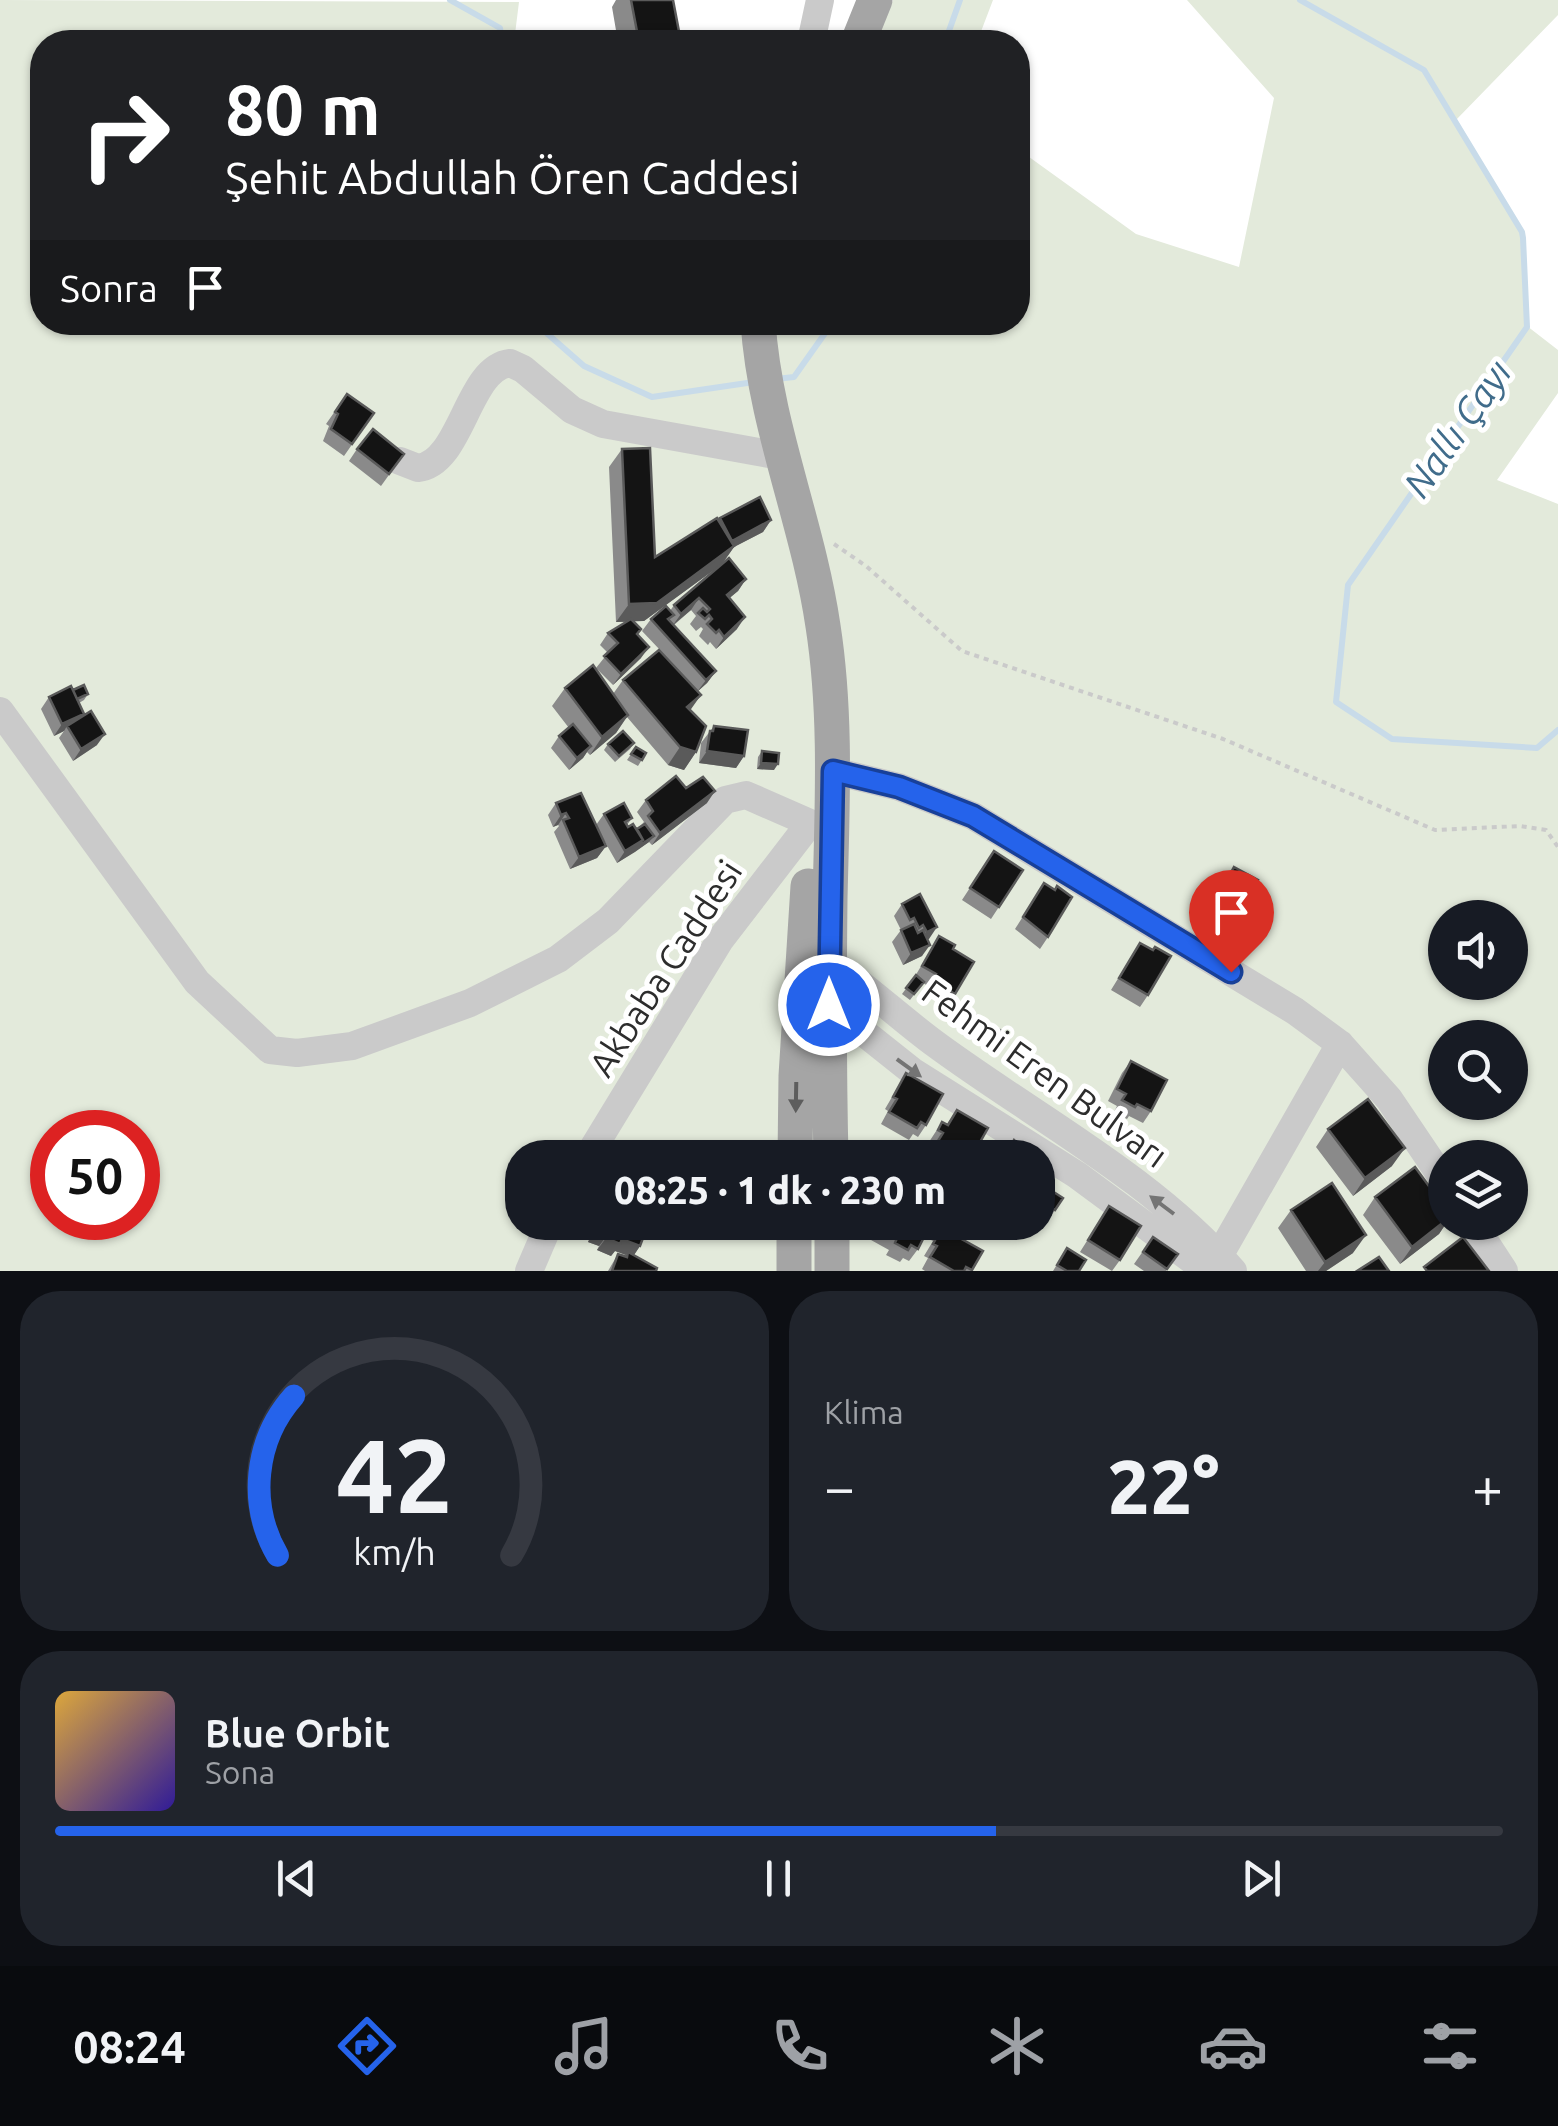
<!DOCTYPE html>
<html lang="tr">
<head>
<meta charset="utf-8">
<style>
	:root { --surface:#171b24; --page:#20242c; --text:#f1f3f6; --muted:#9ea1a6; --line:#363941; --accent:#2563eb }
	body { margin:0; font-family:Ubuntu,sans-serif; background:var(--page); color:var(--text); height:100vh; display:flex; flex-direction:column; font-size:38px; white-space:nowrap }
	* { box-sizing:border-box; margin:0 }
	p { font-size:32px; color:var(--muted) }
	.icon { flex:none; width:55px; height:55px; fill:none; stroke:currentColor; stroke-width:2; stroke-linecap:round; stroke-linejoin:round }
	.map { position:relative; height:1271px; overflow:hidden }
	.side { display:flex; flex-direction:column; gap:20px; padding:20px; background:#0d0f14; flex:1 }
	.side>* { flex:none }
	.top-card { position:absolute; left:30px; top:30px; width:1000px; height:305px; border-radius:40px; box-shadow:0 2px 8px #0004; background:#202124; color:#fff; overflow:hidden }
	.buttons { position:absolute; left:1428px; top:900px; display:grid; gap:20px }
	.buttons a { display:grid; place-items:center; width:100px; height:100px; border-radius:50%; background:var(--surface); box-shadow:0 2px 8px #0004; font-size:50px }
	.speed { position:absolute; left:30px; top:1110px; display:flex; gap:20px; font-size:50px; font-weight:700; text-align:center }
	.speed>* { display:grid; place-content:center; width:130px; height:130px; border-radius:50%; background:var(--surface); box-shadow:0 2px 8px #0004; line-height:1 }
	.speed .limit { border:15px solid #d22; background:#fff; color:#111 }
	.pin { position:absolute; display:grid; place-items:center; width:85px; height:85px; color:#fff; margin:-102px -42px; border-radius:50% 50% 50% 0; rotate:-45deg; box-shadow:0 0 10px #0007 }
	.pin .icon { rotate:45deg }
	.me { position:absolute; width:110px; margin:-55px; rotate:0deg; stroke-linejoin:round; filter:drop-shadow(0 0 8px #0008) }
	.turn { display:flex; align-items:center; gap:35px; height:210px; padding:0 30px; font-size:45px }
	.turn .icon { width:130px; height:130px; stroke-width:2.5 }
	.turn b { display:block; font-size:70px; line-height:85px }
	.then { display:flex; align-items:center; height:95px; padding:0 30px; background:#0003; gap:20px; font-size:38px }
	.big { font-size:75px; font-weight:800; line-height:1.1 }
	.side .widget { flex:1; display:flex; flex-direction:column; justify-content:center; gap:15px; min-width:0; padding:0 35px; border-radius:40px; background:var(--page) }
	.side .dial { align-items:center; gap:0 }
	.dial svg { height:260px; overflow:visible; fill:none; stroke:var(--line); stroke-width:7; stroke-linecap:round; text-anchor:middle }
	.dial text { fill:var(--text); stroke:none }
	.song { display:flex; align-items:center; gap:30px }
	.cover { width:120px; height:120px; border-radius:15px; background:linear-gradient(135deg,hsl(40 70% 55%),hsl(250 70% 35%)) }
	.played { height:10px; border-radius:5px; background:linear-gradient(90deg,var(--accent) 65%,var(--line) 65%) }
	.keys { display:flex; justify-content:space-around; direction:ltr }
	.heat { display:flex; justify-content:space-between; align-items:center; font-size:55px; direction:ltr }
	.side .tiles { flex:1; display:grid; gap:20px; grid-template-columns:1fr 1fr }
	.widget:last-child { grid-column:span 2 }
	.trip { position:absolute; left:505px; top:1140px; width:550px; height:100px; border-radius:40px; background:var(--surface); box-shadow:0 2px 8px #0004; font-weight:800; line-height:100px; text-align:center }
	.dock { display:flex; height:160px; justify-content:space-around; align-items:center; background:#090b0e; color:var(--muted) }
	.dock .icon { width:70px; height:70px }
	.dock .current { color:var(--accent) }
	.dock b { font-size:45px; color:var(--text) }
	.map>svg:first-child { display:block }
	.green { fill:#e3eadb; fill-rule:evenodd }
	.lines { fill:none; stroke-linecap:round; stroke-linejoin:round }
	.stream { stroke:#c8dbe9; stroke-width:6 }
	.path { stroke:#cacaca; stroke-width:4; stroke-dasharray:5 5; stroke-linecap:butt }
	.minor { stroke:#cacaca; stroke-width:28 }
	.major { stroke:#a5a5a5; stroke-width:35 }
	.wall { fill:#8a8a8a }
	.shaded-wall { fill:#5a5a5a }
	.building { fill:#141414; stroke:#5a5a5a; stroke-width:2.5 }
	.oneway { fill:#747474 }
	.oneway2 { fill:#5d5d5d }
	.route-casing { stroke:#184099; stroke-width:25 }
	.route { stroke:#2563eb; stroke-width:18 }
	.labels { text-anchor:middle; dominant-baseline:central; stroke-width:10; stroke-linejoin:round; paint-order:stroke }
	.street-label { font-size:35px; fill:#2d2d2d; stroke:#fff }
	.water-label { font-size:38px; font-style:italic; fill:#406c8b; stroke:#fff }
</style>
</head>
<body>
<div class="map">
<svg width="1558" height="1271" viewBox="0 0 1558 1271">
	<rect width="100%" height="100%" fill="#fff"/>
	<path class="green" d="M0,0L519,2L514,42H42V322H1018V149L1136,234L1239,267L1274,98L1187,0H1558V15L1455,121L1523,238L1527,326L1558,350V393L1497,480L1558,504V1271H0ZM1445,918H1510V982H1445ZM1445,1038H1510V1102H1445ZM52,1132H138V1218H52ZM522,1158H1038V1222H522ZM1445,1158H1510V1222H1445Z
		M893,0H993L977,42H876Z"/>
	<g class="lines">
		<path class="stream" d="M450,0L500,28L502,42
			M1300,0L1424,70L1522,232L1523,238L1527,327L1348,585L1336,702L1392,739L1537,748L1558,730
			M945,42L960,0
			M534,322L584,366L652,397L754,382
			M776,379L794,377L833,322"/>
		<path class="path" d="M834,544L866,566L962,651L1223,739L1435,830L1520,826L1546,830L1558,847"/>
		<path class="minor" d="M811,42L820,0
			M400,461L418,468C462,463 467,368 510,363L523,369L572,410L603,424L775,455
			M0,711L197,982L270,1050L297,1053L352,1046L470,1003L558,959L608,921L725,800L746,795L810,823L720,940L587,1158
			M833,771L899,787L973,816L1295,1011L1340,1044L1389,1099L1445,1182
			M818,954C860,980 895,1014 934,1043C1034,1117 1151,1177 1233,1271
			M816,999L829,1005L912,1071L1077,1175L1207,1271
			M1472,1222L1504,1271
			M1211,1270L1340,1044
			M529,1271L550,1222"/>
		<path class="major" d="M858,42L875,0
			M758,322C765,427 808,523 823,626C837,716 832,809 830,899C829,985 829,1071 831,1158
			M795,1158L796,1076L808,886
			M832,1222V1271
			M794,1271V1222"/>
	</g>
	<path class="wall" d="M616,0H673L681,42H618L612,7Z
		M347,394L374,413L344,456L323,441L329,426L326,424Z
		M357,449L404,454L381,486L349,461Z
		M622,449L655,557L720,518L771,520L763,532L734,547L722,564L644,621H634L638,635L641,658L613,685L596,668L608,653L600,645L608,633L627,622H616L609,467Z
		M746,579L738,591L729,598L737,629L716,649L710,642L708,645L699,636L703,629L701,627L696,631L690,624L696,616L691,610L674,625L716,671L707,683L698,691L690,710L696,752L684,770L668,765L627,717L616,733L590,755L587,752L583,758L569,770L551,748L559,736L569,728L552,706L565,688L613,694L623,680L660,650L642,631L651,619L670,611L674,605Z
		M73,690L88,694L84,700L79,703L81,717L97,745L73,761L59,738L64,731L54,736L41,709L49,697Z
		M714,726L744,756L736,768L699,763L701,743Z
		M634,743L630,749L615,762L604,750L608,744Z
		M636,747L646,753L638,766L627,760Z
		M762,751L774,770L757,769L758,757Z
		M686,788L707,803L652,845L649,842L617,863L601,835L606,846L597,858L570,869L554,832L559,826L558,825L553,827L548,815L556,803L596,825L604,814L632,818L627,825L628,827L637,829L644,822L637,812L646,800Z
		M994,851L1023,870L991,919L962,900Z
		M1234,867V924L1226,936L1197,920L1215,890L1219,892Z
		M1044,883L1048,937L1040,949L1015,929Z
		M920,894L928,939L922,956L903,965L892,942L901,930L894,916L902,904Z
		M939,936L953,949L955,994L947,1006L924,992L928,986L923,983L910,1000L902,994L914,978Z
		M1140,943L1148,995L1140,1007L1111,990Z
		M974,1014L1003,1032L993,1049L964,1031Z
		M1131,1061L1151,1111L1143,1123L1129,1116L1127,1119L1114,1112L1117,1106L1108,1101L1122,1073Z
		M906,1073L926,1125L918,1137L913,1134L909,1140L881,1124L888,1111L885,1109Z
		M957,1110L971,1158H931L928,1156L935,1145L929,1142L942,1122L947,1124Z
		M1328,1129L1392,1166L1353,1196L1316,1147Z
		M1049,1189L1063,1198L1051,1216L1038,1208Z
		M1375,1197L1445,1222H1447L1439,1234L1400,1264L1363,1215Z
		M1109,1206L1120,1260L1112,1271L1080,1252Z
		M1291,1210L1353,1253L1326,1271H1306L1278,1228Z
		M595,1222H649L640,1246L634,1255L656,1271H608L618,1254L626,1255L615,1251L611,1256L597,1250L599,1246L588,1242Z
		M880,1222H924L918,1249L909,1261L903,1258L900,1262L886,1255L889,1250L871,1240Z
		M940,1222L958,1237L983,1251L972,1271H925L922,1269L928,1258L924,1256L933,1241L929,1239Z
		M1153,1237L1178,1254L1166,1271H1144L1134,1264Z
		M1067,1248L1079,1271H1053Z"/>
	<path class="shaded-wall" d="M771,520L763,532L734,547L722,564L644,621L616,622L629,604L732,541Z
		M746,579L738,591L719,607L727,595Z
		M699,598L691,610L673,625L681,614Z
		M745,617L737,629L716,649L724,637Z
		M649,647L641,658L613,685L621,674Z
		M716,671L707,683L697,692L706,680Z
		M701,695L689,712L687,707Z
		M84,714L76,726H67L64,731L54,736L62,724Z
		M628,715L616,733L590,755L602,737Z
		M105,734L97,745L73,761L81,749Z
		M591,746L583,758L569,770L577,758Z
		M680,747L696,752L684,770L668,765Z
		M707,751L744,756L736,768L699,763Z
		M761,763L778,764L774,770L757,769Z
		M715,791L707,803L652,845L660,833Z
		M566,813L558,825L553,827L561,815Z
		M654,836L649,842L635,852L639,846Z
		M643,840L635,852L617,863L625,851Z
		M606,846L597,858L570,869L579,857Z
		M937,927L929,939L918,944L927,932Z
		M930,945L922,956L903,965L911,953Z
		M1405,1148L1392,1166L1353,1196L1365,1178Z
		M1445,1221L1447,1222L1439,1234L1400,1264L1412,1247Z
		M596,1230L608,1234L599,1246L588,1242Z
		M1366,1235L1353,1253L1326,1271H1318L1325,1262Z
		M606,1238L622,1239L640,1246L632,1258L628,1252L626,1255L615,1251L611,1256L597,1250Z"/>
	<path class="building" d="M631,0H673L681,42H639Z
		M347,394L374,413L352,444L331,429L338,414L335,412Z
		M373,429L404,454L389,474L357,449Z
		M650,448L655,557L717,518L734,546L657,603L629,604L622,449Z
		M760,497L771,520L732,541L720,518Z
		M729,558L746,579L727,595L745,617L724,637L719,630L716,633L707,624L712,619L709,615L705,619L698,613L703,608L707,612L710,609L699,598L681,614L674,605Z
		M666,606L674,615L668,619L716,671L706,680L651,619Z
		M631,619L641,629L637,634L649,647L621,674L604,656L618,643L608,633Z
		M659,650L701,695L687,707L706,726L696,752L680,747L623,680Z
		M593,665L628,715L602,737L565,688Z
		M84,685L88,694L77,699L73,690Z
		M71,686L84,714L62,724L49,697Z
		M91,711L105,734L81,749L67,726Z
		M573,724L591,746L577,758L559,736Z
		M714,726L748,730L744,756L707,751L710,731H713Z
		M623,731L634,743L619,756L608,744Z
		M636,747L646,753L642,760L631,754Z
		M762,751L779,753L778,764L761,763Z
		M676,776L686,788L703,777L715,791L660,833L648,816L653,811L646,800Z
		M581,793L606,846L579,857L563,820L569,818L566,813L561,815L556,803Z
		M624,803L632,818L625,822L628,827L633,824L643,840L625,851L604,814Z
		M645,824L654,836L639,846L643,840L637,829Z
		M994,851L1023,870L999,907L970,888Z
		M1234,867L1258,880L1234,924L1205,908L1215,890L1220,893Z
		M1044,883L1055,890L1057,886L1072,897L1048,937L1023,917Z
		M920,894L937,927L927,932L923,925L919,928L914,918L910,920L902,904Z
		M914,924L918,933L923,930L930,945L911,953L901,930Z
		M939,936L955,945L953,949L974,962L955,994L932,980L936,974L922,966Z
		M1140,943L1153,950L1155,947L1171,956L1148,995L1119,978Z
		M916,975L924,982L914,994L906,988Z
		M974,1014L1003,1032L997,1043L968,1025Z
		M1131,1061L1167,1080L1151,1111L1137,1104L1135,1107L1122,1100L1126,1094L1117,1089Z
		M906,1073L943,1094L926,1125L921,1122L917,1128L889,1112L897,1099L893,1097Z
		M1368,1099L1405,1148L1365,1178L1328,1129Z
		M957,1110L988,1128L971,1158H959L936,1144L943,1133L938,1130L942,1122L948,1125Z
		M1014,1140L1027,1152L1029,1149L1045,1159L1038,1171V1158H1004Z
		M1415,1167L1445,1208V1221L1412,1247L1375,1197Z
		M1332,1183L1366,1235L1325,1262L1291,1210Z
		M1049,1189L1063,1198L1055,1210L1042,1202Z
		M1109,1206L1141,1226L1120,1260L1088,1240Z
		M599,1222H649L640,1246L622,1239L620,1244L606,1238L608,1234L596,1230Z
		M882,1222H924L929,1227L918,1249L911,1245L908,1250L895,1243L897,1238L879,1228Z
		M940,1222H944L961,1232L958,1237L983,1251L972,1270L966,1267L964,1271H954L930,1257L937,1246L933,1244L941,1229L938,1228Z
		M1153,1237L1178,1254L1167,1269L1143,1252Z
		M1463,1237L1489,1271H1427L1424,1267Z
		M1067,1248L1086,1260L1079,1271H1067L1057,1265Z
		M628,1252L657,1268L656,1271H612L618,1254L627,1257Z
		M1379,1257L1389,1271H1357Z"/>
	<defs><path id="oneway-solid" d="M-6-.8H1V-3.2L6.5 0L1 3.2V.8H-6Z" transform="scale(2.5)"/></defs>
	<g class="oneway">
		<use href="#oneway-solid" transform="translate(909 1068) rotate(36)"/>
		<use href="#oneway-solid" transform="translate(1162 1205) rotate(-143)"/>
	</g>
	<use class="oneway2" href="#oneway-solid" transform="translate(796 1097) rotate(91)"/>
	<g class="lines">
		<defs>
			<path id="route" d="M829,1005L833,771L899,787L973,816L1231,972"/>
		</defs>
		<use href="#route" class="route-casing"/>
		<use href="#route" class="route"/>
	</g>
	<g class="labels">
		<g class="street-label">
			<text transform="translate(665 968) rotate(-57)">Akbaba Caddesi</text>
			<text transform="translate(1045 1073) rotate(36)">Fehmi Eren Bulvarı</text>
		</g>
		<g class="water-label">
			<text transform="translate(1457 428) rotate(-55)">Nallı Çayı</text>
		</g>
	</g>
</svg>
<div class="buttons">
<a><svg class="icon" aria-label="sound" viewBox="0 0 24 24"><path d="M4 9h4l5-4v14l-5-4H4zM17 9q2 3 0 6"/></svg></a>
<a><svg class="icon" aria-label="search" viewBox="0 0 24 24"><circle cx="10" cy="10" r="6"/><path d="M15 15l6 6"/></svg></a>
<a><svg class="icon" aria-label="layers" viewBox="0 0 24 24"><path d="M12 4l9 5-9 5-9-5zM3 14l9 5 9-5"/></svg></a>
</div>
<div class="speed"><div class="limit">50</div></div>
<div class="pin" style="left:1231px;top:972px;background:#d93025"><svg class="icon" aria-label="arrive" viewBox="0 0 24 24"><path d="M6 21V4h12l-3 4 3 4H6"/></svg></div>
<svg class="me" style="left:829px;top:1005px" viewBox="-20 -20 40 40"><circle r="17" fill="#2563eb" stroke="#fff" stroke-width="3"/><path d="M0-11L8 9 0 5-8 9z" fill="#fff"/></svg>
<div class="trip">08:25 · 1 dk · 230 m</div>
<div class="top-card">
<div class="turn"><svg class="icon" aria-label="right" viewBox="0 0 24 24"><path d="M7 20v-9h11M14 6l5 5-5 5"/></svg><div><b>80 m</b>Şehit Abdullah Ören Caddesi</div></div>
<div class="then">Sonra<svg class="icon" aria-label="arrive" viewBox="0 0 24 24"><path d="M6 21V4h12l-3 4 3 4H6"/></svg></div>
</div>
</div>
<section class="side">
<div class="tiles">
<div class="widget dial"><svg viewBox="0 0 100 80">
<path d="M14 69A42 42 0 1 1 86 69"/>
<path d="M14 69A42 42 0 0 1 19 20" stroke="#2563eb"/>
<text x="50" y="56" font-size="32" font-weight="700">42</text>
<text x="50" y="72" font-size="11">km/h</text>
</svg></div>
<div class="widget"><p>Klima</p>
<div class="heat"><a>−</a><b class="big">22°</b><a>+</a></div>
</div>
<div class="widget">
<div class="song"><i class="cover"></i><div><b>Blue Orbit</b><p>Sona</p></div></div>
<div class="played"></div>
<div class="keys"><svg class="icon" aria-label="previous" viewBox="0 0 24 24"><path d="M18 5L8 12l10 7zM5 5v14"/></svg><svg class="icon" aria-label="pause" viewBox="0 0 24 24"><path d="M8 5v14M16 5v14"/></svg><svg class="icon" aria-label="next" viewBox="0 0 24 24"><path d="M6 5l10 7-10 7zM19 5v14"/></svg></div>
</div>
</div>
</section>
<nav class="dock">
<b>08:24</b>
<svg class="icon current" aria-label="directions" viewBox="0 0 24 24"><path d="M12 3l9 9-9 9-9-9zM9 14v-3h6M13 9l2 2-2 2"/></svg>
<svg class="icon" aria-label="music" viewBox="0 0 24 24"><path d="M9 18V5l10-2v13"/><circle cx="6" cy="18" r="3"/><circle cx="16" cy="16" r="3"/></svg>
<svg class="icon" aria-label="phone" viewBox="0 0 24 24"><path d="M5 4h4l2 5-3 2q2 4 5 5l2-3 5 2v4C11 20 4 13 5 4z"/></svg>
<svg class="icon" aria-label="climate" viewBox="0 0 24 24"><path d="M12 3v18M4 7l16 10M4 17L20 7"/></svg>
<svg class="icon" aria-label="car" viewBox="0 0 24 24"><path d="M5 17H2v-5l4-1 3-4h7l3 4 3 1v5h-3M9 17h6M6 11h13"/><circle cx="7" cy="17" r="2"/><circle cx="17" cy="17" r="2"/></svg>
<svg class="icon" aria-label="filters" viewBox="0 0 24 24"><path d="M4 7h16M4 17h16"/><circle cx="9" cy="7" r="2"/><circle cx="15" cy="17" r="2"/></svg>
</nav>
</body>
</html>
